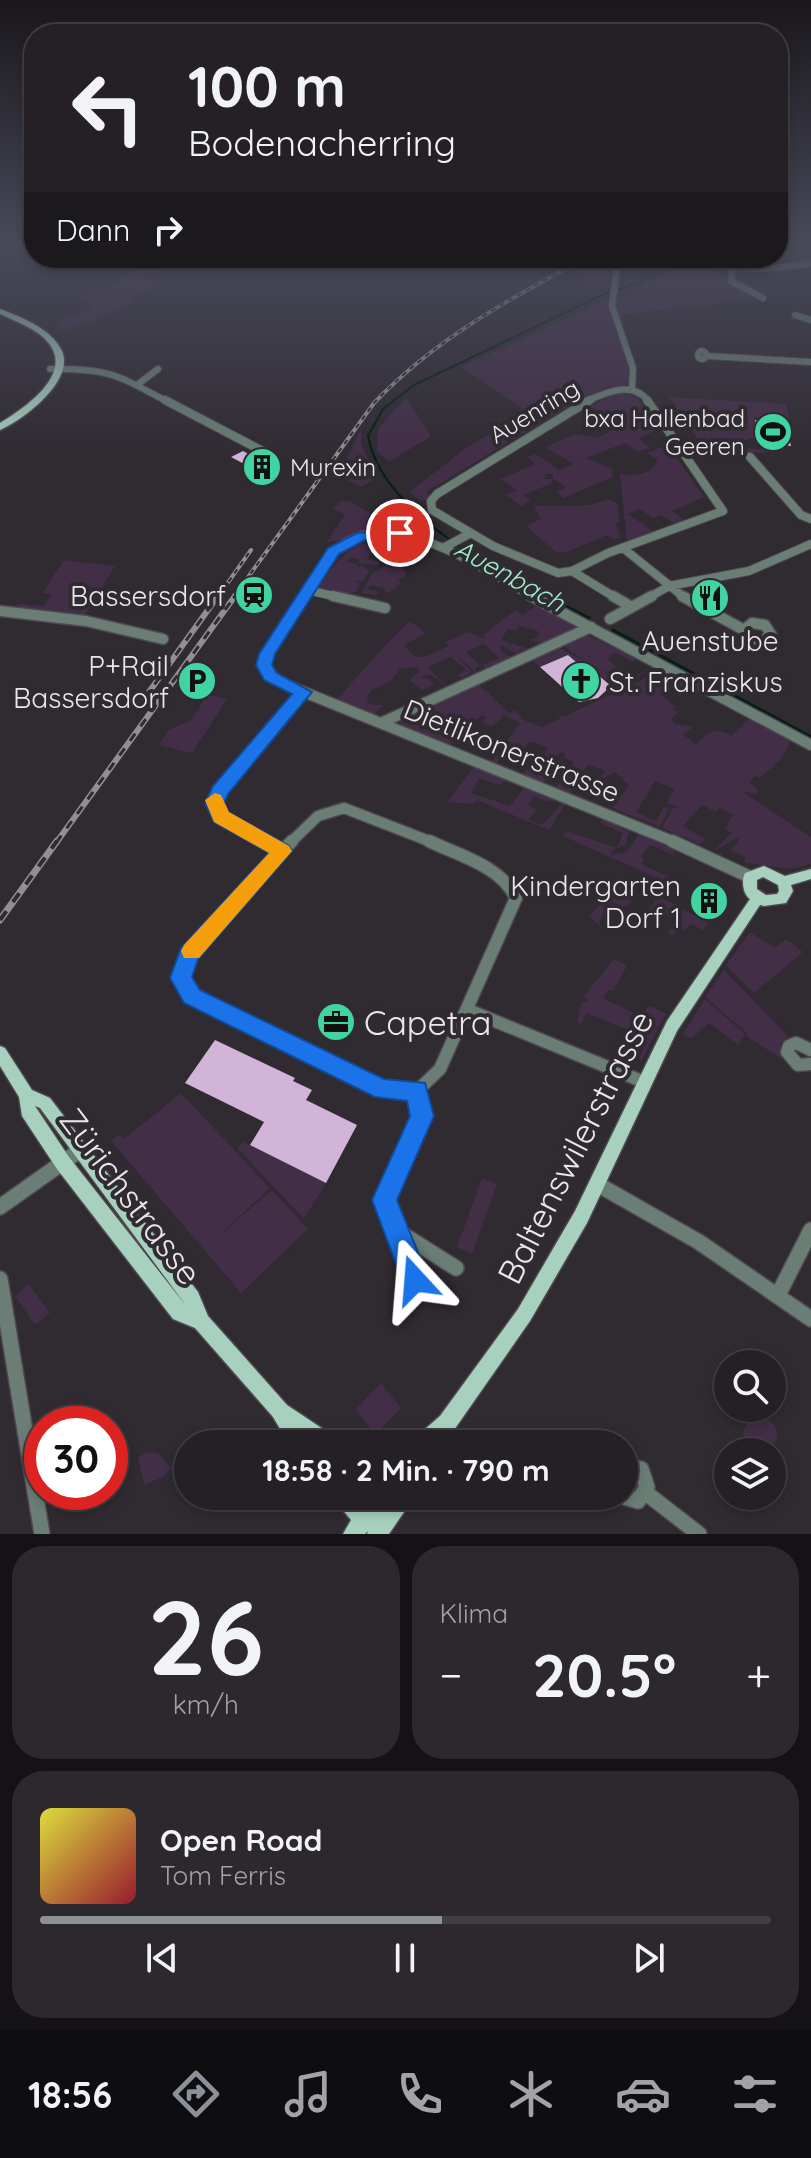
<!DOCTYPE html>
<html lang="de">
<head>
<meta charset="utf-8">
<style>
	:root { --surface:#242025; --page:#2c282d; --text:#f1f3f6; --muted:#a3a3a7; --line:#413e42; --accent:#8c9099 }
	body { margin:0; font-family:Quicksand,sans-serif; background:var(--page); color:var(--text); height:100vh; display:flex; flex-direction:column; font-size:30px; white-space:nowrap }
	* { box-sizing:border-box; margin:0 }
	p { font-size:26px; color:var(--muted) }
	.icon { flex:none; width:44px; height:44px; fill:none; stroke:currentColor; stroke-width:2; stroke-linecap:round; stroke-linejoin:round }
	.map { position:relative; height:1534px; overflow:hidden }
	.side { display:flex; flex-direction:column; gap:12px; padding:12px; background:#141214; flex:1 }
	.side>* { flex:none }
	.guide { position:absolute; left:24px; top:24px; width:764px; height:244px; border-radius:32px; box-shadow:0 4px 12px #0003,0 0 0 2px var(--line); background:#242025; color:var(--text); overflow:hidden }
	.fabs { position:absolute; left:714px; top:1350px; display:grid; gap:16px }
	.fabs a { display:grid; place-items:center; width:72px; height:72px; border-radius:50%; background:var(--surface); box-shadow:0 4px 12px #0003,0 0 0 2px var(--line); font-size:40px }
	.speed { position:absolute; left:24px; top:1406px; display:flex; gap:16px; font-size:40px; font-weight:700; text-align:center }
	.speed>* { display:grid; place-content:center; width:104px; height:104px; border-radius:50%; background:var(--surface); box-shadow:0 4px 12px #0003,0 0 0 2px var(--line); line-height:1 }
	.speed .limit { border:12px solid #d22; background:#fff; color:#111 }
	.pin { position:absolute; display:grid; place-items:center; width:68px; height:68px; color:#fff; margin:-34px; border:4px solid #fff; border-radius:50%; box-shadow:0 2px 8px #0007 }
	.me { position:absolute; width:88px; margin:-44px; rotate:341deg; stroke-linejoin:round; filter:drop-shadow(0 0 6px #0008) }
	.turn { display:flex; align-items:center; gap:28px; height:168px; padding:0 32px; font-size:36px }
	.turn .icon { width:104px; height:104px; stroke-width:2.5 }
	.turn b { display:block; font-size:56px; line-height:68px }
	.then { display:flex; align-items:center; height:76px; padding:0 32px; background:#0003; gap:16px; font-size:30px }
	.big { font-size:60px; font-weight:700; line-height:1.1 }
	.side .widget { flex:1; display:flex; flex-direction:column; justify-content:center; gap:12px; min-width:0; padding:0 28px; border-radius:32px; background:var(--page) }
	.side .dial { align-items:center; gap:0 }
	.dial b { font-size:104px; line-height:1 }
	.song { display:flex; align-items:center; gap:24px }
	.cover { width:96px; height:96px; border-radius:12px; background:linear-gradient(135deg,hsl(60 70% 55%),hsl(350 70% 35%)) }
	.played { height:8px; border-radius:4px; background:linear-gradient(90deg,var(--accent) 55%,var(--line) 55%) }
	.keys { display:flex; justify-content:space-around; direction:ltr }
	.heat { display:flex; justify-content:space-between; align-items:center; font-size:44px; direction:ltr }
	.side .tiles { flex:1; display:grid; gap:12px; grid-template-columns:1fr 1fr }
	.widget:last-child { grid-column:span 2 }
	.trip { position:absolute; left:174px; top:1430px; width:464px; height:80px; border-radius:40px; background:var(--surface); box-shadow:0 4px 12px #0003,0 0 0 2px var(--line); font-weight:700; line-height:80px; text-align:center }
	.dock { display:flex; height:128px; justify-content:space-around; align-items:center; background:#0e0d0f; color:var(--muted) }
	.dock .icon { width:56px; height:56px }
	.dock .active { color:var(--accent) }
	.dock b { font-size:36px; color:var(--text) }
	.map>svg:first-child { display:block }
	.green { fill:#422e47 }
	.lines { fill:none; stroke-linecap:round; stroke-linejoin:round }
	.stream-far1 { stroke:#002114; stroke-width:2 }
	.stream { stroke:#002114; stroke-width:3 }
	.building { fill:#d2b4d9 }
	.minor-far4-casing { stroke:#4e484f; stroke-width:8 }
	.minor-far3-casing { stroke:#4e484f; stroke-width:10 }
	.minor-far2-casing { stroke:#4e484f; stroke-width:13 }
	.minor-far1-casing { stroke:#4e484f; stroke-width:15 }
	.minor-casing { stroke:#4e484f; stroke-width:18 }
	.major-casing { stroke:#4e484f; stroke-width:3 }
	.minor-far4 { stroke:#6a7e75; stroke-width:6 }
	.minor-far3 { stroke:#6a7e75; stroke-width:8 }
	.minor-far2 { stroke:#6a7e75; stroke-width:10 }
	.minor-far1 { stroke:#6a7e75; stroke-width:12 }
	.minor { stroke:#6a7e75; stroke-width:15 }
	.major { fill:#a7d1be; fill-rule:evenodd }
	.rail-far2-casing { stroke:#938e94; stroke-width:4 }
	.rail-far1-casing { stroke:#938e94; stroke-width:6 }
	.rail-casing { stroke:#938e94; stroke-width:7 }
	.rail-far2 { stroke:#302a31; stroke-width:2; stroke-dasharray:5; stroke-linecap:butt }
	.rail-far1 { stroke:#302a31; stroke-width:3; stroke-dasharray:9; stroke-linecap:butt }
	.rail { stroke:#302a31; stroke-width:4; stroke-dasharray:11; stroke-linecap:butt }
	.route { fill:#1a73e8; stroke:#114b97; stroke-width:2 }
	.slow { fill:#f59e0b }
	.labels { text-anchor:middle; dominant-baseline:central; stroke-width:8; stroke-linejoin:round; paint-order:stroke }
	.far-street-label { font-size:24px; fill:#eae6eb; stroke:#302a31 }
	.far-poi-label { font-size:24px; fill:#eae6eb; stroke:#302a31; text-anchor:end }
	.far-water-label { font-size:26px; font-style:italic; fill:#9deccb; stroke:#302a31 }
	.poi-label { font-size:28px; fill:#eae6eb; stroke:#302a31; text-anchor:end }
	.street-label { font-size:28px; fill:#eae6eb; stroke:#302a31 }
	.near-poi-label { font-size:34px; fill:#eae6eb; stroke:#302a31; text-anchor:start }
	.near-street-label { font-size:34px; fill:#eae6eb; stroke:#302a31 }
</style>
</head>
<body>
<div class="map">
<svg width="811" height="1534" viewBox="0 0 811 1534">
	<rect width="100%" height="100%" fill="#302a31"/>
	<path class="green" d="M138,258H190L146,278L160,285L129,298L136,302L65,332L54,323L95,307L76,296L120,284L115,279L150,264Z
		M596,258H615L607,287L589,288L571,271Z
		M692,259C719,270 733,287 760,299L617,315L615,299C643,288 665,270 692,259Z
		M609,298C613,328 633,358 631,384L606,388L576,406L571,404L426,492L430,496L422,502L409,492L466,448L527,412L462,367Z
		M618,392L637,396L657,430L638,438L650,448L638,452L625,443L586,458L612,469L613,477L568,496L563,498L556,492L566,487L553,479V474H546L545,479H552L553,483L523,495L531,501L521,506L506,495L517,490L500,479L535,464L527,457L536,454L559,470L573,464L547,448L550,445L576,434L597,438L608,433L609,424L617,420L590,407Z
		M406,397L431,436L389,462L377,451L378,429Z
		M669,397L786,404L789,418L754,417L757,437L739,442L746,448L780,451L744,454L736,445L706,450Z
		M361,429V444L378,478L361,487L338,476Z
		M668,445L704,497L672,511L687,522L678,526L661,515L653,518L640,509L628,514L657,534L627,543L620,474C637,475 648,476 658,461L647,453Z
		M609,499L618,504L619,522L616,524L621,538L614,539L607,535L569,551L557,553L526,526L541,519L534,506L590,505Z
		M340,501H349L386,522L384,529L326,543L345,514L333,509Z
		M395,539L396,545L384,563L382,559L389,547L377,544L367,559L380,562L378,565L358,563L360,560L352,557L346,562L357,564L358,567L362,565L369,571L363,581H355L360,583L356,592L346,594L318,589C336,559 356,537 395,539Z
		M64,560L115,566L85,615L14,609L19,604L44,606L52,594L42,593Z
		M389,563L405,570V577L398,580L402,583L387,594L384,588L370,585L368,589L377,591L378,595L361,593L372,574Z
		M538,604L571,622L574,629L545,644L528,640L537,638L540,632L520,626L516,631L508,629L501,640L526,648L516,654L501,645L500,650L510,657L486,670L483,665L499,658L484,644L466,652L481,666L475,669L477,674L451,650L472,672L461,678L458,675L466,670L451,657L431,666L429,669L446,685L431,675L419,676L430,680L438,690L434,685L422,690L409,680L420,671L416,667L400,669L391,681L372,690L367,697L369,704L385,705L371,716L334,702C360,675 382,646 410,621L426,633L404,646L415,657H424L448,646L446,642L467,632L486,639L483,635L515,610L523,615Z
		M589,636L638,658L633,662L615,652L607,659L631,679L652,666L631,682H625L584,661L561,644Z
		M558,647L622,682L613,685L600,675L593,677L568,655L540,667L530,659Z
		M656,669L704,693L692,694L673,682L661,695L675,706L673,709L678,712L671,718L675,724L693,727L683,735L696,744C709,734 712,725 732,736L750,718L791,741L780,760L760,778L756,776L749,782L757,789V794L741,791L811,837V864L791,869L744,862L746,857L730,850L739,841L737,838L714,851L731,833L725,828L733,815L720,808L716,812L702,805L683,826L707,840L700,844L662,828L672,809L679,807L667,803L674,789L655,781L636,812L656,821L664,807L669,809L660,827L612,808L629,785L615,772L598,781L605,771L588,764L570,792L555,789L574,762L563,757L566,754L561,752L546,763L554,767L542,784L522,776L526,770L532,771L548,748L530,741L523,750L510,745L496,765L490,763L520,723L504,715L492,727L482,722L486,718L483,715L477,720L471,717L468,722L473,725L468,729L465,727L467,723L435,713L424,727L456,740L447,746L400,726L401,719L484,681L479,685L486,692L493,690L488,693L509,713L515,710L524,720L542,727L561,718L558,713L563,717L620,690L625,683L636,684Z
		M208,694L227,699L192,753L159,745L169,730L191,720Z
		M474,767L509,780L499,785L479,778L471,793L510,806L525,786L557,799L549,802L534,796L528,805L536,810L529,820L542,825L563,802L566,803L549,830L477,800L473,804L447,802Z
		M603,818L629,832L625,845L613,850L611,855L627,852L639,834L673,849L676,856L650,845L641,857L644,859L641,864L669,877L666,882L563,836L566,831L617,848L623,833L600,823Z
		M624,876L632,881L622,892L631,900L626,907L613,902L599,920L600,925L589,917Z
		M659,896L708,923L703,930L691,924L684,931L677,928L673,936L668,933L675,920L660,912L655,918L646,913Z
		M750,932L775,948L786,939L803,952L754,993L726,965Z
		M614,959L627,966L613,991L608,990L603,998L639,1016L650,1006L667,1014L658,1028L655,1027L658,1029L641,1061L639,1058L643,1049L637,1046L641,1035L586,1013L581,1024L577,1022L581,1003L589,1000L583,997Z
		M724,970L788,1036L780,1044L782,1059L746,1036L747,1033L705,997Z
		M705,999L745,1034L738,1045L709,1023L691,1039L683,1034Z
		M181,1093L270,1188L212,1242L272,1190L308,1229L241,1293L111,1141L120,1134L124,1139Z
		M244,1142L326,1183L304,1219L237,1148Z
		M482,1178L497,1184L472,1254L457,1247Z
		M29,1284L50,1313L35,1325L15,1296Z
		M381,1383L401,1408L375,1434L356,1409Z
		M743 1435a17 17 0 1 1 34 0a17 17 0 1 1-34 0Z
		M148,1452L159,1454L171,1468L163,1477L144,1485L138,1457Z"/>
	<g class="lines">
		<path class="stream-far1" d="M550,598C489,567 381,510 368,436L383,409L414,385L602,295L640,282L678,258"/>
		<path class="stream" d="M546,596L589,618
			M613,630L811,737"/>
	</g>
	<path class="building" d="M755,420L786,422L791,446L759,443Z
		M243,451L280,471L269,477L231,457Z
		M568,655L593,677L597,674L611,686L598,698L579,702L540,667Z
		M704,890L723,899L715,912L694,903Z
		M215,1040L295,1078L293,1081L312,1090L306,1100L357,1125L326,1183L250,1145L264,1122L185,1083Z"/>
	<g class="lines">
		<defs>
			<path id="minor-far4" d="M618,258L612,306L633,368L632,389
				M698,258C737,272 771,270 811,263
				M732,271L731,281L763,298
				M795,315L811,320
				M698 355a4 4 0 1 1 8 0a4 4 0 1 1-8 0Z
				M708,356L811,362
				M50,369C109,368 117,375 168,402
				M137,385L158,369
				M585,402C605,393 633,379 649,402"/>
			<path id="minor-far3" d="M165,400L272,456
				M590,400L437,494L431,501L432,510L493,546L558,573L572,571L608,553L723,511L647,400
				M750,457L801,515L811,519
				M443,548L471,533
				M623,548L685,598
				M572,571L616,598
				M308,590L341,598
				M302,598C313,581 323,561 338,548C393,503 485,571 535,598
				M648,598L669,586L749,571L811,544"/>
			<path id="minor-far2" d="M304,596L265,657L268,673L284,684L677,843
				M333,596L385,608
				M531,596L811,745
				M613,596L630,606
				M682,596L744,630
				M0,611L86,621L163,639
				M610,619L652,596
				M752,623L765,625L772,636L761,641L749,637L744,630Z
				M381,723L591,627
				M268,843L221,817L214,803L220,791L303,692
				M290,843L318,816L344,808L434,843"/>
			<path id="minor-far1" d="M264,841L282,851
				M292,841L188,955L181,978L192,996L383,1089L417,1091L440,1069L516,898C501,866 460,856 429,841
				M672,841L750,877
				M468,1010L644,1082
				M811,1050L796,1043L789,1046L787,1052L798,1065L811,1064
				M407,1150L422,1116L417,1091"/>
			<path id="minor" d="M408,1148L385,1200L415,1280
				M597,1184L699,1242L811,1319
				M0,1207L79,1151
				M399,1232L456,1268
				M0,1279L42,1534
				M778,1295L811,1230
				M646,1493L699,1534
				M621,1496L638,1501L647,1487L641,1469L624,1465"/>
			<path id="major" d="M0,309C21,317 52,329 62,351C75,381 23,420 0,430V423C26,407 79,371 44,338C32,327 15,321 0,314Z
				M764,866L785,876L811,869V879L791,885L793,891L786,903L764,906L760,905L677,1031L587,1223L530,1321L454,1430L437,1444H413L416,1437L440,1416L518,1309L575,1211L667,1021L750,899C743,894 741,881 745,873ZM763,877L778,885L779,891L777,894L766,895L757,889V880Z
				M0,1046L5,1048L32,1090L50,1098L198,1292L208,1316L287,1405L335,1437L338,1444H312L309,1442L310,1444H289L273,1417L195,1328L173,1319L57,1169L22,1116L19,1097L0,1066ZM35,1106L40,1108L187,1307L69,1157Z
				M334,1496H357L364,1504L370,1496H392L390,1499L393,1496H415L389,1534H367L368,1531L365,1534H343L351,1520L337,1503Z"/>
		</defs>
		<use href="#minor-far4" class="minor-far4-casing"/>
		<use href="#minor-far3" class="minor-far3-casing"/>
		<use href="#minor-far2" class="minor-far2-casing"/>
		<use href="#minor-far1" class="minor-far1-casing"/>
		<use href="#minor" class="minor-casing"/>
		<use href="#major" class="major-casing"/>
		<use href="#minor-far4" class="minor-far4"/>
		<use href="#minor-far3" class="minor-far3"/>
		<use href="#minor-far2" class="minor-far2"/>
		<use href="#minor-far1" class="minor-far1"/>
		<use href="#minor" class="minor"/>
		<use href="#major" class="major"/>
		<defs>
			<path id="rail-far2" d="M217,598L251,550
				M233,598L374,403C435,339 509,299 586,258"/>
			<path id="rail-far1" d="M144,699L218,596
				M56,843L235,596"/>
			<path id="rail" d="M0,920L57,841"/>
		</defs>
		<use href="#rail-far2" class="rail-far2-casing"/>
		<use href="#rail-far1" class="rail-far1-casing"/>
		<use href="#rail" class="rail-casing"/>
		<use href="#rail-far2" class="rail-far2"/>
		<use href="#rail-far1" class="rail-far1"/>
		<use href="#rail" class="rail"/>
	</g>
	<linearGradient id="sky" x2="0" y2="1"><stop stop-color="#1a171b"/><stop offset="0.53" stop-color="#484a5a"/><stop offset="1" stop-color="#484a5a" stop-opacity="0"/></linearGradient>
	<rect width="811" height="459" fill="url(#sky)"/>
	<path class="route" d="M400,529L405,530V536L365,540L339,554L275,654L272,665L277,673L312,692L228,794L224,803L228,812L289,846L292,851L198,959L192,977L200,990L384,1079L425,1083L434,1116L397,1200L429,1280L425,1290L415,1294L406,1290L372,1200L410,1116L407,1101L375,1097L184,1003L170,978L181,948L269,853L214,822L205,803L213,786L292,694L264,680L256,665L259,654L328,548L357,533Z"/>
	<path class="slow" d="M215,793L221,795L229,812L289,846L292,851L199,958H184L181,951L184,945L269,853L214,822L205,800Z"/>
	<defs>
		<symbol id="stadium-disc" viewBox="-11 -11 22 22"><circle r="9.5" fill="#3fd4a2" stroke="#302a31"/><path d="M0-5a6.5 5 0 1 0 0 10a6.5 5 0 1 0 0-10ZM-3.5-1.8h7v3.6h-7Z" fill="#111"/></symbol>
		<symbol id="building-disc" viewBox="-11 -11 22 22"><circle r="9.5" fill="#3fd4a2" stroke="#302a31"/><path d="M-4-6H4V6H1V3H-1V6H-4ZM-2.5-4.3h1.7v1.8h-1.7ZM.8-4.3h1.7v1.8H.8ZM-2.5-1h1.7V.8h-1.7ZM.8-1h1.7V.8H.8Z" fill="#111"/></symbol>
		<symbol id="station-disc" viewBox="-11 -11 22 22"><circle r="9.5" fill="#3fd4a2" stroke="#302a31"/><path d="M-3-6H3Q5-6 5-4V2Q5 4 3 4L4.5 6H3L1.5 4h-3L-3 6H-4.5L-3 4Q-5 4-5 2V-4Q-5-6-3-6ZM-3.5-4v3h7v-3ZM-3.5 1v1.5H-2V1ZM2 1v1.5H3.5V1Z" fill="#111"/></symbol>
		<symbol id="restaurant-disc" viewBox="-11 -11 22 22"><circle r="9.5" fill="#3fd4a2" stroke="#302a31"/><path d="M-5-6h1v4h1v-4h1v4h1v-4h1v5L-1.5 .5V6h-2V.5L-5-1ZM5-6V6H3V1.5H1.5Q1.5-4 5-6Z" fill="#111"/></symbol>
		<symbol id="parking-disc" viewBox="-11 -11 22 22"><circle r="9.5" fill="#3fd4a2" stroke="#302a31"/><path d="M-3.5-5.5H1a3.5 3.5 0 0 1 0 7H-1V5.5H-3.5ZM-1-3.4V-.6H.8a1.4 1.4 0 0 0 0-2.8Z" fill="#111"/></symbol>
		<symbol id="church-disc" viewBox="-11 -11 22 22"><circle r="9.5" fill="#3fd4a2" stroke="#302a31"/><path d="M-1.2-6h2.4v3.5h3.3v2.4h-3.3V6h-2.4V-.1h-3.3v-2.4h3.3Z" fill="#111"/></symbol>
		<symbol id="office-disc" viewBox="-11 -11 22 22"><circle r="9.5" fill="#3fd4a2" stroke="#302a31"/><path d="M-6-3h4V-5.5h4V-3h4V5H-6ZM-1-4.5V-3h2v-1.5ZM-6 0V1H6V0Z" fill="#111"/></symbol>
	</defs>
	<g fill-rule="evenodd">
		<use href="#stadium-disc" x="751" y="410" width="44" height="44"/>
		<use href="#building-disc" x="240" y="445" width="44" height="44"/>
		<use href="#station-disc" x="232" y="573" width="44" height="44"/>
		<use href="#restaurant-disc" x="688" y="576" width="44" height="44"/>
		<use href="#parking-disc" x="175" y="659" width="44" height="44"/>
		<use href="#church-disc" x="559" y="659" width="44" height="44"/>
		<use href="#building-disc" x="687" y="879" width="44" height="44"/>
		<use href="#office-disc" x="314" y="1000" width="44" height="44"/>
	</g>
	<g class="labels">
		<g class="far-street-label">
			<text transform="translate(534 411) rotate(-31)">Auenring</text>
		</g>
		<g class="far-poi-label">
			<text x="745" y="418">bxa Hallenbad<tspan x="745" dy="28">Geeren</tspan></text>
			<text x="290" y="467" text-anchor="start">Murexin</text>
		</g>
		<g class="far-water-label">
			<text transform="translate(510 575) rotate(29)">Auenbach</text>
		</g>
		<g class="poi-label">
			<text x="226" y="595">Bassersdorf</text>
			<text x="710" y="640" text-anchor="middle">Auenstube</text>
			<text x="169" y="665">P+Rail<tspan x="169" dy="32">Bassersdorf</tspan></text>
			<text x="609" y="681" text-anchor="start">St. Franziskus</text>
			<text x="681" y="885">Kindergarten<tspan x="681" dy="32">Dorf 1</tspan></text>
		</g>
		<g class="street-label">
			<text transform="translate(512 750) rotate(22)">Dietlikonerstrasse</text>
		</g>
		<g class="near-poi-label">
			<text x="364" y="1022">Capetra</text>
		</g>
		<g class="near-street-label">
			<text transform="translate(575 1147) rotate(-63)">Baltenswilerstrasse</text>
			<text transform="translate(131 1196) rotate(53)">Zürichstrasse</text>
		</g>
	</g>
</svg>
<div class="fabs">
<a><svg class="icon" aria-label="search" viewBox="0 0 24 24"><circle cx="10" cy="10" r="6"/><path d="M15 15l6 6"/></svg></a>
<a><svg class="icon" aria-label="layers" viewBox="0 0 24 24"><path d="M12 4l9 5-9 5-9-5zM3 14l9 5 9-5"/></svg></a>
</div>
<div class="speed"><div class="limit">30</div></div>
<div class="pin" style="left:400px;top:533px;background:#d93025"><svg class="icon" aria-label="arrive" viewBox="0 0 24 24"><path d="M6 21V4h12l-3 4 3 4H6"/></svg></div>
<svg class="me" style="left:415px;top:1280px" viewBox="-20 -20 40 40"><path d="M0-17L14 15 0 8-14 15z" fill="#1a73e8" stroke="#fff" stroke-width="4"/></svg>
<div class="trip">18:58 · 2 Min. · 790 m</div>
<div class="guide">
<div class="turn"><svg class="icon" aria-label="left" viewBox="0 0 24 24"><path d="M17 20v-9H6M10 6l-5 5 5 5"/></svg><div><b>100 m</b>Bodenacherring</div></div>
<div class="then">Dann<svg class="icon" aria-label="right" viewBox="0 0 24 24"><path d="M7 20v-9h11M14 6l5 5-5 5"/></svg></div>
</div>
</div>
<section class="side">
<div class="tiles">
<div class="widget dial"><b>26</b><p>km/h</p></div>
<div class="widget"><p>Klima</p>
<div class="heat"><a>−</a><b class="big">20.5°</b><a>+</a></div>
</div>
<div class="widget">
<div class="song"><i class="cover"></i><div><b>Open Road</b><p>Tom Ferris</p></div></div>
<div class="played"></div>
<div class="keys"><svg class="icon" aria-label="previous" viewBox="0 0 24 24"><path d="M18 5L8 12l10 7zM5 5v14"/></svg><svg class="icon" aria-label="pause" viewBox="0 0 24 24"><path d="M8 5v14M16 5v14"/></svg><svg class="icon" aria-label="next" viewBox="0 0 24 24"><path d="M6 5l10 7-10 7zM19 5v14"/></svg></div>
</div>
</div>
</section>
<nav class="dock">
<b>18:56</b>
<svg class="icon active" aria-label="directions" viewBox="0 0 24 24"><path d="M12 3l9 9-9 9-9-9zM9 14v-3h6M13 9l2 2-2 2"/></svg>
<svg class="icon" aria-label="music" viewBox="0 0 24 24"><path d="M9 18V5l10-2v13"/><circle cx="6" cy="18" r="3"/><circle cx="16" cy="16" r="3"/></svg>
<svg class="icon" aria-label="phone" viewBox="0 0 24 24"><path d="M5 4h4l2 5-3 2q2 4 5 5l2-3 5 2v4C11 20 4 13 5 4z"/></svg>
<svg class="icon" aria-label="climate" viewBox="0 0 24 24"><path d="M12 3v18M4 7l16 10M4 17L20 7"/></svg>
<svg class="icon" aria-label="car" viewBox="0 0 24 24"><path d="M5 17H2v-5l4-1 3-4h7l3 4 3 1v5h-3M9 17h6M6 11h13"/><circle cx="7" cy="17" r="2"/><circle cx="17" cy="17" r="2"/></svg>
<svg class="icon" aria-label="filters" viewBox="0 0 24 24"><path d="M4 7h16M4 17h16"/><circle cx="9" cy="7" r="2"/><circle cx="15" cy="17" r="2"/></svg>
</nav>
</body>
</html>
